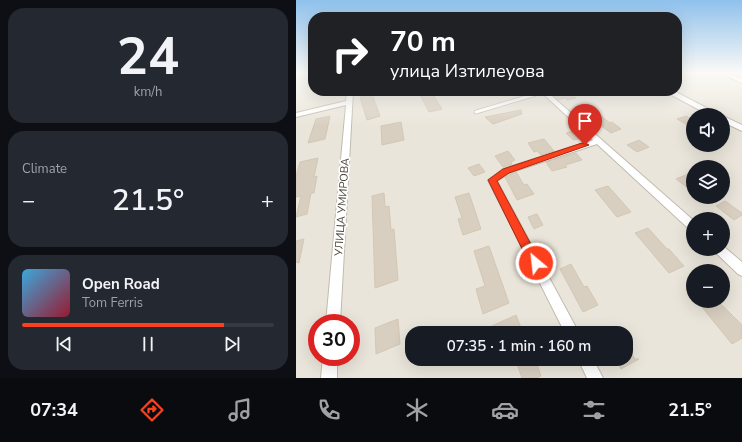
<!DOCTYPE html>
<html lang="en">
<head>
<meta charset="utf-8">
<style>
	:root { --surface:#171b24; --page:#242831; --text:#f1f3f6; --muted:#9ea1a6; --line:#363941; --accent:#fc3f1d }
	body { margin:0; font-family:"Nunito Sans",sans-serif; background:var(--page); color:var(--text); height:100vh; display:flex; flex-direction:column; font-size:15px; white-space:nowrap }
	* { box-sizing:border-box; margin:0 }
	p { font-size:13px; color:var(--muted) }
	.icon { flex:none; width:22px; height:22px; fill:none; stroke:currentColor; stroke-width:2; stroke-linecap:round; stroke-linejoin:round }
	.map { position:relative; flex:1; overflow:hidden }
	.panel { display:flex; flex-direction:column; gap:8px; padding:8px; background:#0d0f14; width:296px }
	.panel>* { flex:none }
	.banner { position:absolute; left:12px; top:12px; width:374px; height:84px; border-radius:16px; box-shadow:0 4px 16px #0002; background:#202124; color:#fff; overflow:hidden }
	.buttons { position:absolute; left:390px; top:108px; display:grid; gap:8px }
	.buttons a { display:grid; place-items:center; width:44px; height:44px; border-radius:50%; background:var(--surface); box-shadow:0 4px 16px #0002; font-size:20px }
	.speed { position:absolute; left:12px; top:314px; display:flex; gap:8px; font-size:20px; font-weight:700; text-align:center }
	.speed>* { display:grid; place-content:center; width:52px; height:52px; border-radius:50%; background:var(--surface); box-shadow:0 4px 16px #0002; line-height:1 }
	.speed .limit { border:6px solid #d22; background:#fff; color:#111 }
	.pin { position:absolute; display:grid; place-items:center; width:34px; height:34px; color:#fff; margin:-41px -17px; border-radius:50% 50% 50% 0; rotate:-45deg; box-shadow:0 0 4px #0007 }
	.pin .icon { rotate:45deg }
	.me { position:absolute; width:44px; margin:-22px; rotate:332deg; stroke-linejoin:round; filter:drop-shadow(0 0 3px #0008) }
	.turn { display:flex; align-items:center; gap:14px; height:84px; padding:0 16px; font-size:18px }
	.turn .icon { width:52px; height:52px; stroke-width:2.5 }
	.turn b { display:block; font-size:28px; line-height:34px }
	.big { font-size:30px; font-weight:600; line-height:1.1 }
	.panel .widget { flex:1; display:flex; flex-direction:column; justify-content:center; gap:6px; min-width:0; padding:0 14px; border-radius:16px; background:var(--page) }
	.panel .dial { align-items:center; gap:0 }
	.dial b { font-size:52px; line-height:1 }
	.song { display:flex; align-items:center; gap:12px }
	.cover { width:48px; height:48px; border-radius:6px; background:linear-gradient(135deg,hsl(200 70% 55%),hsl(350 70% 35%)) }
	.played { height:4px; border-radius:2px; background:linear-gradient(90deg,var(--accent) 80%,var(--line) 80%) }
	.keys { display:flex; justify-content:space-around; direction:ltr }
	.heat { display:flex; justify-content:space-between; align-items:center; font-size:22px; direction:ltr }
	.trip { position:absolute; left:109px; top:326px; width:228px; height:40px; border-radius:16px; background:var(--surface); box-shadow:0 4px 16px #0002; font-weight:600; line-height:40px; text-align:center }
	.menu { display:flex; height:64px; justify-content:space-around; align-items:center; background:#090b0e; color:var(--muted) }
	.menu .icon { width:28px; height:28px }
	.menu .active { color:var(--accent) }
	.menu b { font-size:18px; color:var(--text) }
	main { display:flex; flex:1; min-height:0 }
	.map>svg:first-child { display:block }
	.residential { fill:#eae5da; fill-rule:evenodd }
	.building { fill:#d8cfc1; stroke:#d3c7b4 }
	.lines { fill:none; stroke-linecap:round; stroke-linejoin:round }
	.service-casing { stroke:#c2bbae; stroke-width:4.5 }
	.minor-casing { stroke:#c2bbae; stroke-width:2 }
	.tertiary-casing { stroke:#c2bbae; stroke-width:2 }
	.service { stroke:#fff; stroke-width:3 }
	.minor { fill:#fff; fill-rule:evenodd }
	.tertiary { fill:#fff; fill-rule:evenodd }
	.route { fill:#fc3f1d; stroke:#a42913 }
	.labels { text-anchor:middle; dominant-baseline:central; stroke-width:3.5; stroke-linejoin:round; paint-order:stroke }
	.street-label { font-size:11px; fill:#4b4439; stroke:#fff }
</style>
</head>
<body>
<main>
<section class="panel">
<div class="widget dial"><b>24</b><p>km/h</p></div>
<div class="widget"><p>Climate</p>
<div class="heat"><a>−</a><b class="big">21.5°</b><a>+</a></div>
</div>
<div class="widget">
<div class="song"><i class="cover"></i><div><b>Open Road</b><p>Tom Ferris</p></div></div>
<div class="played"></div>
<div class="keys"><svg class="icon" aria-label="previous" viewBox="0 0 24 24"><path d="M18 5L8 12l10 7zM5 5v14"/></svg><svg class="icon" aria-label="pause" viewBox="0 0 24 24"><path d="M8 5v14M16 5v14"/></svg><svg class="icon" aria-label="next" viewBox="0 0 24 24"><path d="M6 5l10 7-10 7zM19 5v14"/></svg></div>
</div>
</section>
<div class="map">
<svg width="446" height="378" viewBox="0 0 446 378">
	<rect width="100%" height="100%" fill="#f6f3ec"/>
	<path class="residential" d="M0,73H17V91H381V73H446V378H0ZM397,115H427V145H397ZM397,167H427V197H397ZM397,219H427V249H397ZM397,271H427V301H397ZM21,323H55V357H21ZM116,333H330V359H116Z"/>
	<path class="building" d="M252,91H271L280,98L271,100L269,98L262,100Z
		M136,93L146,109L133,112L124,95Z
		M76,94L84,116L71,120L64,97Z
		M225,110L226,114L197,124L189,117Z
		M302,114L314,123L316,122L325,129L315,133L293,117Z
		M34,116L29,139L12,143L20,119Z
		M390,116L397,120V128L381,119Z
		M105,122L108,140L86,145L85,126Z
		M283,129L291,137L277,140L270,133Z
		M248,139L258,151L245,155L241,151L238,152L232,143Z
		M343,140L353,147L341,152L331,145Z
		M212,151L219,160L215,162L216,164L207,167L199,156Z
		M280,153L286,160L269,165L271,167L256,171L250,162Z
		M22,158L18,177L21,176L18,193H15L11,214L0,217L5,196L0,197V176L4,162Z
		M183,164L189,172L178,176L172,168Z
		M220,172L228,185L231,184L238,194L221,200L209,177Z
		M397,172V185L392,188L380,179Z
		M312,186L321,196L335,212L321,217L299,190Z
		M88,193L89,207L93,206L95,230L98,229L102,280L79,288L76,196Z
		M173,193L185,229L167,235L162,219L166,218L159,197Z
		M429,201L446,213V215L438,220L420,206Z
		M241,214L247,225L238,229L232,217Z
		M352,228L371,249H373L388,266L373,273L339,233Z
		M8,239L3,263L0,262V241Z
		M193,246L213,303L187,314L180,289L189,286L178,251Z
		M275,264L288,287L291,286L302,305L287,312L264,269Z
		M401,301H422L446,325V338L436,344Z
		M220,315L227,333H198L196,326Z
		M102,319L104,344L80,354L79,328Z
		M330,344L339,359H343L325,369L320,359H330Z
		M225,359H239L245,376L240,378H226L220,361Z"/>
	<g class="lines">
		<defs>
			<path id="service" d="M180,112L247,92"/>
			<path id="minor" d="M424,73H431L446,79V83Z
				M51,91H57L44,323H30L50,105L0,117V113L50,101Z
				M244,91H250L397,220V230L393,229L301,144L213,173L201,181L283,333H269L192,180L207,169L297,140Z
				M427,246L446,262V276L442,274L419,252L417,249H427Z
				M27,357H41V378H25Z
				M282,359H297L307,378H291Z"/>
			<path id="tertiary" d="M368,91H378L424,115H413Z
				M427,116L446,125V131L427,122Z"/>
		</defs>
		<use href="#service" class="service-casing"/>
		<use href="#minor" class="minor-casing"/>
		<use href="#tertiary" class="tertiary-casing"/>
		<use href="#service" class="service"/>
		<use href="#minor" class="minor"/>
		<use href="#tertiary" class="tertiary"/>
	</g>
	<linearGradient id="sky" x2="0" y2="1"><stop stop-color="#8fc1ec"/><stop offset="0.58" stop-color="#fbfaf6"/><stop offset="1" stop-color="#fbfaf6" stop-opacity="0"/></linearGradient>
	<rect width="446" height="126" fill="url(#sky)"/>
	<path class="route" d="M286,143H289L293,145L213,173L201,181L245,263L244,267L240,269L235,267L192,180L207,169Z"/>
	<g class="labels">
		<g class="street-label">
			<text transform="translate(46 207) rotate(-86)">УЛИЦА УМИРОВА</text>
		</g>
	</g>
</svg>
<div class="buttons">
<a><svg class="icon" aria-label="sound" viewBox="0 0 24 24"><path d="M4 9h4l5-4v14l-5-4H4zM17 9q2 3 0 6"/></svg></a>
<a><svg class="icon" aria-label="layers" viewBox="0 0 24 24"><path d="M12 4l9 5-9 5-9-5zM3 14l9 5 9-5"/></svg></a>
<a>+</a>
<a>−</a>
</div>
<div class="speed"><div class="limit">30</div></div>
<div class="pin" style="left:289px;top:145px;background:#d93025"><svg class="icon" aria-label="arrive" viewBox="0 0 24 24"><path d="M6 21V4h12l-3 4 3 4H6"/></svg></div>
<svg class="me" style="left:240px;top:263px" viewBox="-20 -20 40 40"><circle r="17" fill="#fc3f1d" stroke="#fff" stroke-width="3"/><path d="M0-11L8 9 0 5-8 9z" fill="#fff"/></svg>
<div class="trip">07:35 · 1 min · 160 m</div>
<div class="banner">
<div class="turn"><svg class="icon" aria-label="right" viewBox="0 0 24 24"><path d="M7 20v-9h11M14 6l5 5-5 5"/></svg><div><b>70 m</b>улица Изтилеуова</div></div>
</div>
</div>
</main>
<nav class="menu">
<b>07:34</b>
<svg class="icon active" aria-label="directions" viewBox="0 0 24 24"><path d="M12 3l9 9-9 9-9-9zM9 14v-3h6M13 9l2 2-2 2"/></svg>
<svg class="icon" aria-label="music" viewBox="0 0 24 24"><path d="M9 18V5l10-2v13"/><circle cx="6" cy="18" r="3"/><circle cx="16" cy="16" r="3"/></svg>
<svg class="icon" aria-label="phone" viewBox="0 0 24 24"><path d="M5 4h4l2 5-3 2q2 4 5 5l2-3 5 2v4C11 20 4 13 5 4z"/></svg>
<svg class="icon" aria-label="climate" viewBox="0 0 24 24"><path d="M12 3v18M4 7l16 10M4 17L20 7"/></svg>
<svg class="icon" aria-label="car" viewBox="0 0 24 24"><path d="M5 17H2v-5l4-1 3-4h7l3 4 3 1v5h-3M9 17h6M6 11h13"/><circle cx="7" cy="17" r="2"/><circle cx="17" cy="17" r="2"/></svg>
<svg class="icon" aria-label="filters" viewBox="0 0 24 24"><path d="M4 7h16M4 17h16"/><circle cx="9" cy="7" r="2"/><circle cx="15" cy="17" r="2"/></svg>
<b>21.5°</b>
</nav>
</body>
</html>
